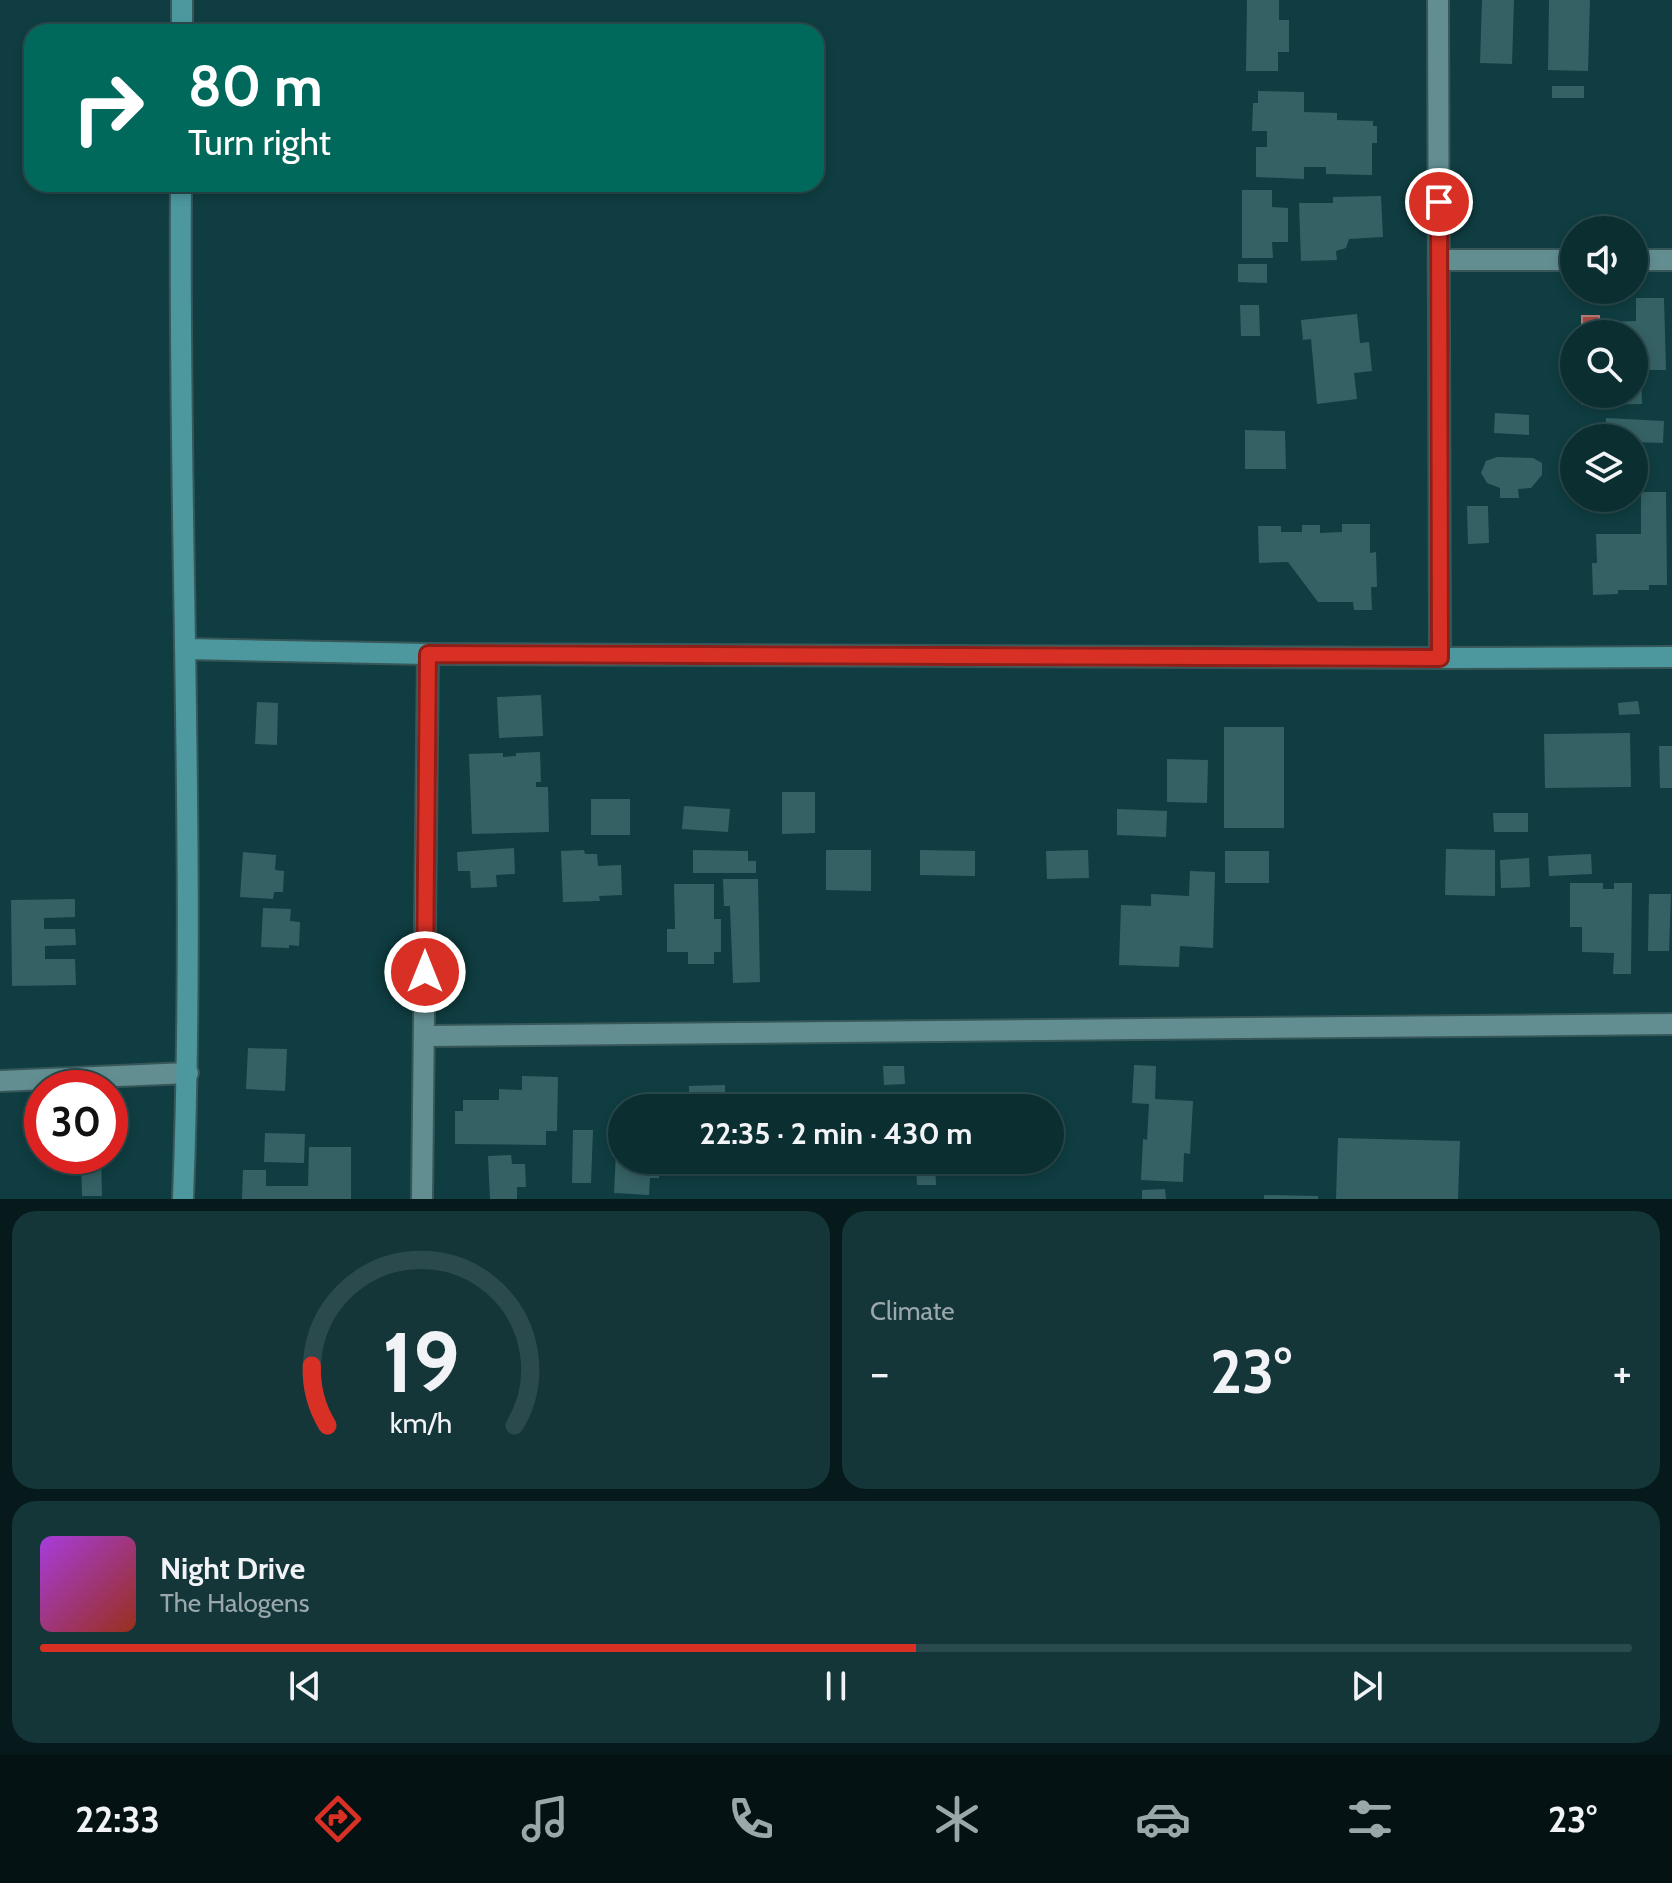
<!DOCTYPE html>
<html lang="en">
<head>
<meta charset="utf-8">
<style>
	:root { --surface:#0b2e31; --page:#143639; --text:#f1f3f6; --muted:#9aa8ab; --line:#2b4a4d; --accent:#d93025 }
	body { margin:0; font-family:Cabin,sans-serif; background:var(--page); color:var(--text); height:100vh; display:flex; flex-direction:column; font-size:30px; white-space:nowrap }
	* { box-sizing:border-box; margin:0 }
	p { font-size:26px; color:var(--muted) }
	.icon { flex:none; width:44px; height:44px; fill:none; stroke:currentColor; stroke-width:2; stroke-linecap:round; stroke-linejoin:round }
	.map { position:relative; height:1199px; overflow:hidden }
	.panel { display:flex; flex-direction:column; gap:12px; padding:12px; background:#06191b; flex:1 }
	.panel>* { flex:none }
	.hud { position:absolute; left:24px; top:24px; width:800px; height:168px; border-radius:24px; box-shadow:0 4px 12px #0003,0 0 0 2px var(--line); background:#00695c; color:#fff; overflow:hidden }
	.buttons { position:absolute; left:1560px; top:216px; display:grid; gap:16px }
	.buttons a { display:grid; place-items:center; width:88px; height:88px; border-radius:50%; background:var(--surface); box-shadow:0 4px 12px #0003,0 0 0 2px var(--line); font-size:40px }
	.speed { position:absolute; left:24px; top:1070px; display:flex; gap:16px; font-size:40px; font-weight:700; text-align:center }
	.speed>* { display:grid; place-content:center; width:104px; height:104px; border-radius:50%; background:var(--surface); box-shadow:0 4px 12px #0003,0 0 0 2px var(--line); line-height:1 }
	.speed .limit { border:12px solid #d22; background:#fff; color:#111 }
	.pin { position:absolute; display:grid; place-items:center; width:68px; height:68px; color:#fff; margin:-34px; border:4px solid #fff; border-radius:50%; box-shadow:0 2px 8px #0007 }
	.me { position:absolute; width:88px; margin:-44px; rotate:0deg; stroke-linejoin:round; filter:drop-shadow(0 0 6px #0008) }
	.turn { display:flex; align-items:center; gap:28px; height:168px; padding:0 32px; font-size:36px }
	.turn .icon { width:104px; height:104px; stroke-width:2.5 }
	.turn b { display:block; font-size:56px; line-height:68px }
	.big { font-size:60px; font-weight:800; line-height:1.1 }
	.panel .tile { flex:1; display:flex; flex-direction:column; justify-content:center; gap:12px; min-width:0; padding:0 28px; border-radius:24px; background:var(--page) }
	.panel .dial { align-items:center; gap:0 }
	.dial svg { height:208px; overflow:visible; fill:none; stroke:var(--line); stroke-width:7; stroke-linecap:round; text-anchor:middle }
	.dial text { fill:var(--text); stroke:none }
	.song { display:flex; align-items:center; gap:24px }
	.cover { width:96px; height:96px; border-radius:12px; background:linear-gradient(135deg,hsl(280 70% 55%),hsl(10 70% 35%)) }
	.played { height:8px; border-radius:4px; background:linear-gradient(90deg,var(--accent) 55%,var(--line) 55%) }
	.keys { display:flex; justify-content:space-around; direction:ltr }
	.heat { display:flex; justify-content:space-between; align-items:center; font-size:44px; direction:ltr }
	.panel .tiles { flex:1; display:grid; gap:12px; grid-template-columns:1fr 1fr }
	.tile:last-child { grid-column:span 2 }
	.trip { position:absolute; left:608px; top:1094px; width:456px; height:80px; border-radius:40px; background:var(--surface); box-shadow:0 4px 12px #0003,0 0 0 2px var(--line); font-weight:800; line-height:80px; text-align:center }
	.menu { display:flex; height:128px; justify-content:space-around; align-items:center; background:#041214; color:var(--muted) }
	.menu .icon { width:56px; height:56px }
	.menu .selected { color:var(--accent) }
	.menu b { font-size:36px; color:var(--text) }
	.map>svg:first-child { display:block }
	.water { fill:#a34842; stroke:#b27975; stroke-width:2 }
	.building { fill:#356164 }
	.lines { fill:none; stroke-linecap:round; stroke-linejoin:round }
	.street-casing { stroke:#375759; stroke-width:24 }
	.secondary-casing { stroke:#375759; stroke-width:24 }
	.street { stroke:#628e92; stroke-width:20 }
	.secondary { stroke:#4c989e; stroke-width:20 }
	.route-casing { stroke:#8d1f18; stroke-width:20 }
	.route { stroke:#d93025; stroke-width:14 }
</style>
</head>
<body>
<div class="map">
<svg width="1672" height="1199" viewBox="0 0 1672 1199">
	<rect width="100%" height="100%" fill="#0f3d41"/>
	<path class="water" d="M1582,316H1599L1600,334H1582Z"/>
	<path class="building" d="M1247,0H1279V20H1289V52H1278V71H1246Z
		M1482,0H1514L1512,64L1480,63Z
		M1549,0H1590L1588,71L1548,70Z
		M1552,86H1584V98H1552Z
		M1258,91L1304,92V112L1337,113V120L1373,121V126H1377V143H1372V175L1326,174V167H1304V179L1256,177V147H1267V131H1252L1253,103H1258Z
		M1242,190H1272V207L1288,208V242H1272L1273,258H1242Z
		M1381,196L1383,237L1349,239L1346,248L1336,251L1337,260L1301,261L1299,203H1333V197Z
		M1238,264H1267V283L1238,282Z
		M1636,298H1664L1666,370H1641L1642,404L1581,405V394H1634V334H1605L1604,322L1636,321Z
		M1240,305H1259L1260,336H1241Z
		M1357,314L1360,343L1369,342L1372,371L1354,373L1357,399L1317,404L1311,339L1303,340L1301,320Z
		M1495,413L1529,415V435L1494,433Z
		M1606,418L1664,421L1663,443L1634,442V438H1605Z
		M1245,430L1285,431L1286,469H1245Z
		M1497,457L1533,458L1542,463V475L1531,488L1518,489L1519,498H1500V488L1487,483L1481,473L1486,461Z
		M1641,492H1666L1667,585H1649V590H1618V594L1593,595L1592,563H1597L1596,534H1641Z
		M1467,506H1488L1489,543L1468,544Z
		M1342,524H1370V553L1376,552L1377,587H1371L1372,610H1354L1353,602H1318L1288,562L1259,563L1258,526H1281V532H1302V525H1320V533L1342,532Z
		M541,695L543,736L499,738L497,697Z
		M1638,701L1640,714L1619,715L1618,703Z
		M257,702L278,703L277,745L255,744Z
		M1224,727H1284V828H1224Z
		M1630,733L1631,787L1545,788L1544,734Z
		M1659,746H1672V788H1660Z
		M540,752L541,782H536V787H548L549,832L472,834L469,754L503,753V757L516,756V753Z
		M1167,759L1208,760L1207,803L1167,802Z
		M782,792H815V833L782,834Z
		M591,799H630V835H591Z
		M684,806L730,809L728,832L682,829Z
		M1117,809L1167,811L1166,837L1117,835Z
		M1493,813H1528V832H1494Z
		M514,848L515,874L496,875L497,887L471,888L470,871H458L457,852Z
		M1446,849L1495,850V896L1445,895Z
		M584,850L585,854H597L598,866L621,865L622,895L599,896L600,901L563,902L561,851Z
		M693,850L748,851V861H756V873H693Z
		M826,850H871V891L826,890Z
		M920,850L975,851V876L920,875Z
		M1088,850L1089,878L1047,879L1046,851Z
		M1225,851H1269V883H1225Z
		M243,852L276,855L275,870L284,871L283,892H274L273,899L240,897Z
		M1591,854L1592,874L1549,876L1548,856Z
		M1529,858L1530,887L1501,888L1500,860Z
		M1190,871L1215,872L1213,948L1180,946L1179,967L1119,965L1121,905L1151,906V894L1189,896Z
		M723,879H758L760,982L733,983L730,906H724Z
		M1570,883H1603V889H1614V883H1632L1631,974H1613L1614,953L1582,952V927H1570Z
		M674,884H714V919H721V952H714V964H688V952H667V929H675Z
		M1649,894H1671L1669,951H1648Z
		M75,899V917L44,918V929H75L76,945L45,946V959H75L76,985L12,986L11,900Z
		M263,908L291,909L290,921L300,922L299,946L289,945V948L261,947Z
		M248,1048L287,1049L285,1091L246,1089Z
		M1134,1065L1156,1066L1155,1099L1193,1101L1190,1154L1184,1153L1183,1182L1141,1180L1143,1139L1147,1140L1149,1104L1132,1103Z
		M883,1066H904L905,1084L884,1085Z
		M522,1076L558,1077L557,1131H546V1145L455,1144V1111H463V1100H499V1089L522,1090Z
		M725,1085V1095H732L733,1108H689V1086Z
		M940,1096L993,1101L992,1108H939Z
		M618,1112H622V1160H659V1178H650L649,1195L614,1193Z
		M573,1130H593L591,1183H572Z
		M265,1133L305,1134L304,1163L264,1162Z
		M1338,1138L1460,1141L1458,1199H1336Z
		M309,1147H351V1199H242L243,1170H266V1186H308Z
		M511,1155L512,1164H525L526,1187H517V1199H490L488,1156Z
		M81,1158H101L102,1196H82Z
		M683,1160H733V1169H683Z
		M916,1160H935L936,1185H917Z
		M1165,1189L1166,1199H1142V1190Z
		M1264,1195L1318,1196V1199H1264Z"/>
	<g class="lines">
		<defs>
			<path id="street" d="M1438,0L1440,658
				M1439,260H1574
				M1634,260H1672
				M425,1036L1672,1024
				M0,1081L188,1073
				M422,1199L428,654"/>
			<path id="secondary" d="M182,32V0
				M181,184C178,522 196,861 183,1199
				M187,649L428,654L1440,658L1672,657"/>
		</defs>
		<use href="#street" class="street-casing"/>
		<use href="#secondary" class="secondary-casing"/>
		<use href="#street" class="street"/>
		<use href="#secondary" class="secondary"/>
	</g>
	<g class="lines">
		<defs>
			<path id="route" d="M425,972L428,654L1440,658L1439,202"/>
		</defs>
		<use href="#route" class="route-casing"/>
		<use href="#route" class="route"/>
	</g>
</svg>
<div class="buttons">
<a><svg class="icon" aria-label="sound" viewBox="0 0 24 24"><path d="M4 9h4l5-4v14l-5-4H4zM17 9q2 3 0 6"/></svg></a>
<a><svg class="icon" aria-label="search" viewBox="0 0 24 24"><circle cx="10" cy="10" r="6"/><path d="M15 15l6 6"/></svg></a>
<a><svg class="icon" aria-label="layers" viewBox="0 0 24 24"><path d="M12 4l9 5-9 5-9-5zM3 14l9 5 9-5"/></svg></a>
</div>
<div class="speed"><div class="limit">30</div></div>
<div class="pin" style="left:1439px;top:202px;background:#d93025"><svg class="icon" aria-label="arrive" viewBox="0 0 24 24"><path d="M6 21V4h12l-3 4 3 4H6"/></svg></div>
<svg class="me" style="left:425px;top:972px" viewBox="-20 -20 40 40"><circle r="17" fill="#d93025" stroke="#fff" stroke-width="3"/><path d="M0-11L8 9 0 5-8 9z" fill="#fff"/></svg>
<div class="trip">22:35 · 2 min · 430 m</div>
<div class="hud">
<div class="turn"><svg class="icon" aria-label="right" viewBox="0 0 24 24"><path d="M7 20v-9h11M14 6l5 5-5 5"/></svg><div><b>80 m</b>Turn right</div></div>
</div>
</div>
<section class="panel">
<div class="tiles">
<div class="tile dial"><svg viewBox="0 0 100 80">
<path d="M14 69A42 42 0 1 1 86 69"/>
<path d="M14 69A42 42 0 0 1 8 46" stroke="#d93025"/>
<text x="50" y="56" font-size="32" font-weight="700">19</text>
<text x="50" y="72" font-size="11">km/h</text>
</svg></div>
<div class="tile"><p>Climate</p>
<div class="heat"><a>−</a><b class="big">23°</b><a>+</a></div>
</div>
<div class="tile">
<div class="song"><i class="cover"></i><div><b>Night Drive</b><p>The Halogens</p></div></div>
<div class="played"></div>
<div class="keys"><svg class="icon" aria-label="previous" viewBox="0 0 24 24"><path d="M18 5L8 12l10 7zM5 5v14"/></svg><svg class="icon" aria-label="pause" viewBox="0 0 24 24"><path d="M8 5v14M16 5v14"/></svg><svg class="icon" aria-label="next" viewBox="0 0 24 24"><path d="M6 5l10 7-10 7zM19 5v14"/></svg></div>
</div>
</div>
</section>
<nav class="menu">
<b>22:33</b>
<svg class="icon selected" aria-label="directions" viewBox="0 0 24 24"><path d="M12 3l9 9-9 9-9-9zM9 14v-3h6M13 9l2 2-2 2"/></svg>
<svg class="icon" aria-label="music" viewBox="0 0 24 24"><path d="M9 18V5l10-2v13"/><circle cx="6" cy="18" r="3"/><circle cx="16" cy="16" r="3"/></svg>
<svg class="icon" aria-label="phone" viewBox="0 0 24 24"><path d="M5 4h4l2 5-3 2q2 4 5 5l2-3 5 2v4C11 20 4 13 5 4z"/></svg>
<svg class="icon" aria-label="climate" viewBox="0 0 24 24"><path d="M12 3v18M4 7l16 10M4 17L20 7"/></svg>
<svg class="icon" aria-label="car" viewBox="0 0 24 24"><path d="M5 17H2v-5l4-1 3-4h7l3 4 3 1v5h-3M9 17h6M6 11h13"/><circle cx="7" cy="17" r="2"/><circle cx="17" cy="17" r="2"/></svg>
<svg class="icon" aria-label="filters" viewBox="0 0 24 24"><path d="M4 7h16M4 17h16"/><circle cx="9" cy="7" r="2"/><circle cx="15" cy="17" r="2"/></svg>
<b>23°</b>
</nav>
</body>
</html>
